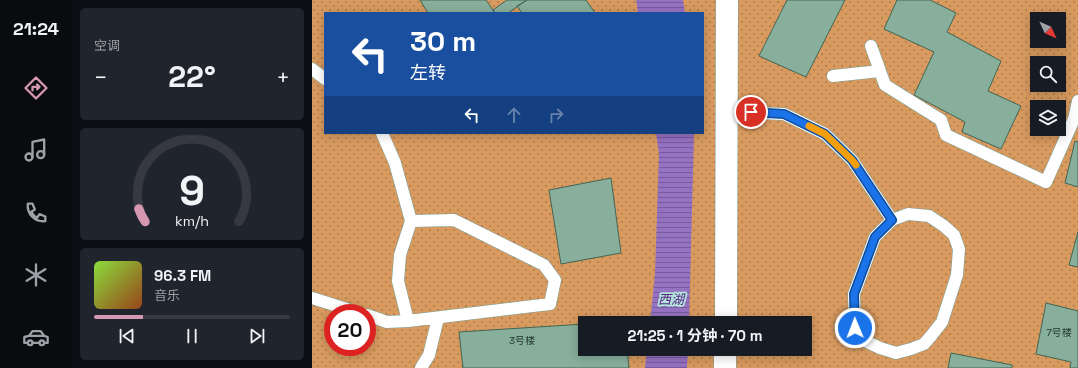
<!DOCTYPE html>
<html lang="zh">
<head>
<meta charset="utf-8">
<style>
	:root { --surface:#171b24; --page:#20242c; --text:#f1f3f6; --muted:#9ea1a6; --line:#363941; --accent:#d697b1 }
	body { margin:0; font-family:"Space Grotesk","Noto Sans SC",sans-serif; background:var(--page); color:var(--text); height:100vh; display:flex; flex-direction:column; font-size:15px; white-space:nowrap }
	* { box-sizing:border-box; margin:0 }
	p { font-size:13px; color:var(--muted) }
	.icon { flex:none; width:22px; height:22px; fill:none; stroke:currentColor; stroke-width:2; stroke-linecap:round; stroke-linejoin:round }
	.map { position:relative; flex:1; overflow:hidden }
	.sheet { display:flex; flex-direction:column; gap:8px; padding:8px; background:#0d0f14; width:240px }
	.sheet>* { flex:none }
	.top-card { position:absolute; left:12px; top:12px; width:380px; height:122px; border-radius:0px; box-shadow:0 2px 10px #0003; background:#1a4fa0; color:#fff; overflow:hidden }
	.needle { width:26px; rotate:134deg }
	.tools { position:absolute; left:718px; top:12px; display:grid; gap:8px }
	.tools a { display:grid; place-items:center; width:36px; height:36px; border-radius:0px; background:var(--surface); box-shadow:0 2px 10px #0003; font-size:20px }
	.speed { position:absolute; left:12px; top:304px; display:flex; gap:8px; font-size:20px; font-weight:700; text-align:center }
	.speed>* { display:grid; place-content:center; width:52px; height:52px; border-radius:50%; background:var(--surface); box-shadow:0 2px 10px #0003; line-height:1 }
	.speed .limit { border:6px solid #d22; background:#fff; color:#111 }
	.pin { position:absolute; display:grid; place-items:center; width:34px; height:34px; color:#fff; margin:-17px; border:2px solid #fff; border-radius:50%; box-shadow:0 1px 4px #0007 }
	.me { position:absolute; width:44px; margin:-22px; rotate:359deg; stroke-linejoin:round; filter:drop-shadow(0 0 3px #0008) }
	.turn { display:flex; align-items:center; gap:14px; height:84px; padding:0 20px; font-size:18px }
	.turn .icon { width:52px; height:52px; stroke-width:2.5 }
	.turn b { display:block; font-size:28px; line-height:34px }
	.lanes { display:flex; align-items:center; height:38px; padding:0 20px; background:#0003; justify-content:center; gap:20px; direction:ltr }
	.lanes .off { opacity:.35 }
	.big { font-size:30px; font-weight:700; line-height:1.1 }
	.sheet .card { flex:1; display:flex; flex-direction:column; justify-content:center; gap:6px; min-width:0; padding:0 14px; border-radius:6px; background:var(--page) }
	.sheet .dial { align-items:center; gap:0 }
	.dial svg { height:104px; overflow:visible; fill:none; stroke:var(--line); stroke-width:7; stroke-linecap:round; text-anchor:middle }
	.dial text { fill:var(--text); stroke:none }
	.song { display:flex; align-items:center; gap:12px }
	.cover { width:48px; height:48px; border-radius:6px; background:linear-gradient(135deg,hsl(90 70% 55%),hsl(20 70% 35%)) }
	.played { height:4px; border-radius:2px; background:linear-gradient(90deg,var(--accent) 25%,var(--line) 25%) }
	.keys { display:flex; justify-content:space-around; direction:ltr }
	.heat { display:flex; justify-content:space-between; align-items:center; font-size:22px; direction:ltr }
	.trip { position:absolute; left:266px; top:316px; width:234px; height:40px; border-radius:0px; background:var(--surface); box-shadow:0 2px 10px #0003; font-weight:700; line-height:40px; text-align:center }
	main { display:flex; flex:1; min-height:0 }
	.dock { display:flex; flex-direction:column; width:72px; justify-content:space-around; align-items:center; background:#090b0e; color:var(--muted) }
	.dock .icon { width:28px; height:28px }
	.dock .current { color:var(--accent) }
	.dock b { font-size:18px; color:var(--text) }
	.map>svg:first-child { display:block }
	.park { fill:url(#park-dots); fill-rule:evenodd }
	.water { fill:url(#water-rules) }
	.building { fill:#88af9c; stroke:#416655 }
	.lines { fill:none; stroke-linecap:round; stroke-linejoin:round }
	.service-casing { stroke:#74a29a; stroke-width:13 }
	.minor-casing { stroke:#74a29a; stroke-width:23 }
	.service { stroke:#fff; stroke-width:12 }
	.minor { stroke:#fff; stroke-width:22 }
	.route-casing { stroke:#114b97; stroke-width:10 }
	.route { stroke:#1a73e8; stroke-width:7 }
	.slow { stroke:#f59e0b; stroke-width:7 }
	.labels { text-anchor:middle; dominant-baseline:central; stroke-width:3.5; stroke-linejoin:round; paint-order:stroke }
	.number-label { font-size:10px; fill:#233832 }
	.water-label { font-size:13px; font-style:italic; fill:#572584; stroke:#b4e4dc }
</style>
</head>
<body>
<main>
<nav class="dock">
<b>21:24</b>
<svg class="icon current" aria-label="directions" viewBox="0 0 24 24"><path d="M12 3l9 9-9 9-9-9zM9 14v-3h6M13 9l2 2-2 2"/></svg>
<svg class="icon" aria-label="music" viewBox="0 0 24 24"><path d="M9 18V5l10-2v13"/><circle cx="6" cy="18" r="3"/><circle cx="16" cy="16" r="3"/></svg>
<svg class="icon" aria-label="phone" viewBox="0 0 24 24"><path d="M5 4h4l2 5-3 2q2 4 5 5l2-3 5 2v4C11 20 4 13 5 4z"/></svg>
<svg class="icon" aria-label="climate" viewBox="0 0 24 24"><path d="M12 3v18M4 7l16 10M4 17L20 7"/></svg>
<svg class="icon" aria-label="car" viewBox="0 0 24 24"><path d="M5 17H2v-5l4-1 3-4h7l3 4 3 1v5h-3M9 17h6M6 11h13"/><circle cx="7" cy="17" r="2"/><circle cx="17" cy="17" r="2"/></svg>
</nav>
<section class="sheet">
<div class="card"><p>空调</p>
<div class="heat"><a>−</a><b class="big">22°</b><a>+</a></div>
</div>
<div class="card dial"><svg viewBox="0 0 100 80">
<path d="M14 69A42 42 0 1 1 86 69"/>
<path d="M14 69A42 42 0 0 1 9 59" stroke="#d697b1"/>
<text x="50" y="56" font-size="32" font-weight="700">9</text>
<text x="50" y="72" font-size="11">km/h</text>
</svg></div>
<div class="card">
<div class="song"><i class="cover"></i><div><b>96.3 FM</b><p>音乐</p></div></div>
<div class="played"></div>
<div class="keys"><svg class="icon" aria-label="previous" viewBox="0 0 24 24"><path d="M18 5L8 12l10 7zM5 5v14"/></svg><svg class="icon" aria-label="pause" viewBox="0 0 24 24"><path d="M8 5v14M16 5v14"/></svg><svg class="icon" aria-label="next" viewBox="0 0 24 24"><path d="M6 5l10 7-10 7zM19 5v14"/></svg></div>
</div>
</section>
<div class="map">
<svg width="766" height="368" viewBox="0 0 766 368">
	<defs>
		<pattern id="park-dots" width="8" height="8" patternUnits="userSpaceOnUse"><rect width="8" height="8" fill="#d89a5f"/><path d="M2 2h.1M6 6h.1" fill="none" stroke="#ad7c4d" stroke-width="1.8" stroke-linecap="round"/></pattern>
		<pattern id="water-rules" width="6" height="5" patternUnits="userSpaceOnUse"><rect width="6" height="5" fill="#9672c2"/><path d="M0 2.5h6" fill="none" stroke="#785c9c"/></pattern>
	</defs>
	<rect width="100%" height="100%" fill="#b4e4dc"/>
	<path class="park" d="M0,0H766V368H0ZM13,13H391V133H13ZM725,19H747V41H725ZM725,63H747V85H725ZM725,107H747V129H725ZM21,313H55V347H21ZM273,323H493V349H273Z"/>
	<path class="water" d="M324,0H371L373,13H326Z
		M344,133H382L377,323H338L343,273L347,154Z
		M335,349H376L375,368H333Z"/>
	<path class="building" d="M108,0H174L183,13H116Z
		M195,0H215L196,13H183L181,10Z
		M215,0H274L283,13H210L205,6Z
		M475,0H533L494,77L447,56Z
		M585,0H618L644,13L635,32L689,61L676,91L709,106L689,149L650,132L653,122L602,95L622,52L572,29Z
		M763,141L766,142V187L753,183Z
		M299,178L309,253L249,264L237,190Z
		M766,232V267L757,265Z
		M734,303L766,311V368H758L759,362L724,354Z
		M273,324V349H315L317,368H151L147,332Z
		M639,353L700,365V368H636Z"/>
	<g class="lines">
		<defs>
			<path id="service" d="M559,46L573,85L629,120L634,135L734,182L762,119L766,101
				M0,69L13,79
				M521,76L568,71
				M415,112L472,114L513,134L540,160L580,220
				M70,133L83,163L99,221L88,255L86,281L96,321
				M596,214L617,216L632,226L642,235L647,249L645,275L630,322L619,336L612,344L599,349L584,353L568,348L551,340L543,328L542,294L563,237L580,220Z
				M0,298L47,313
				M55,315L75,322L96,321L238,304L243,280L232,265L142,220L99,221
				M109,368L117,355L126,318"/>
			<path id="minor" d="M414,323L415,0
				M413,368V349"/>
		</defs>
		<use href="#service" class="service-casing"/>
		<use href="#minor" class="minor-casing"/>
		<use href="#service" class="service"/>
		<use href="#minor" class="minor"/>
	</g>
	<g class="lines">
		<defs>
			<path id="route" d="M439,112L472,114L513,134L540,160L580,220L563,237L542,294L543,328"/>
		</defs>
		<use href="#route" class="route-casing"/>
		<use href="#route" class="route"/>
		<path class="slow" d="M497,126L513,134L540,160L544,165"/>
	</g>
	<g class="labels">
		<g class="number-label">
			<text x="747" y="332">7号楼</text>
			<text x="210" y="340">3号楼</text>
		</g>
		<g class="water-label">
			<text x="359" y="299">西湖</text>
		</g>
	</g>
</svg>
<div class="tools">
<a><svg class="needle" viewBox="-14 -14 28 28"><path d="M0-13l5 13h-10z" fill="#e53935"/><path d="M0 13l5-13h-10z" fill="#9ea1a6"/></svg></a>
<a><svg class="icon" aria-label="search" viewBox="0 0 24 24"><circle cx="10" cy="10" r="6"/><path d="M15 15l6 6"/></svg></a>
<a><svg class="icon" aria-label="layers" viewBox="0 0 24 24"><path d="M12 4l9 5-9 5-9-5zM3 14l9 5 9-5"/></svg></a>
</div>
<div class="speed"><div class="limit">20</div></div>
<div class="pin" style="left:439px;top:112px;background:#d93025"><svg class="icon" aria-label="arrive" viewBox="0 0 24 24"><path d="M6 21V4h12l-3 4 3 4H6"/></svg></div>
<svg class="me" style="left:543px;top:328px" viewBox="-20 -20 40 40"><circle r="17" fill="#1a73e8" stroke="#fff" stroke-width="3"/><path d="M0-11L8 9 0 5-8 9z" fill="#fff"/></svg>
<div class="trip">21:25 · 1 分钟 · 70 m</div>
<div class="top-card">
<div class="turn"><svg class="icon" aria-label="left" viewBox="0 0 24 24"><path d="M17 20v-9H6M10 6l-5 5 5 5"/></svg><div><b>30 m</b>左转</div></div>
<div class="lanes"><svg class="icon" aria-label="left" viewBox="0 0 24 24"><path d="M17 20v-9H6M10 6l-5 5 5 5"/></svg><svg class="icon off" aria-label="ahead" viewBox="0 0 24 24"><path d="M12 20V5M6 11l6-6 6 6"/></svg><svg class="icon off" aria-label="right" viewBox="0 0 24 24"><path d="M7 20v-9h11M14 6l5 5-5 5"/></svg></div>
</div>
</div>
</main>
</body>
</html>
